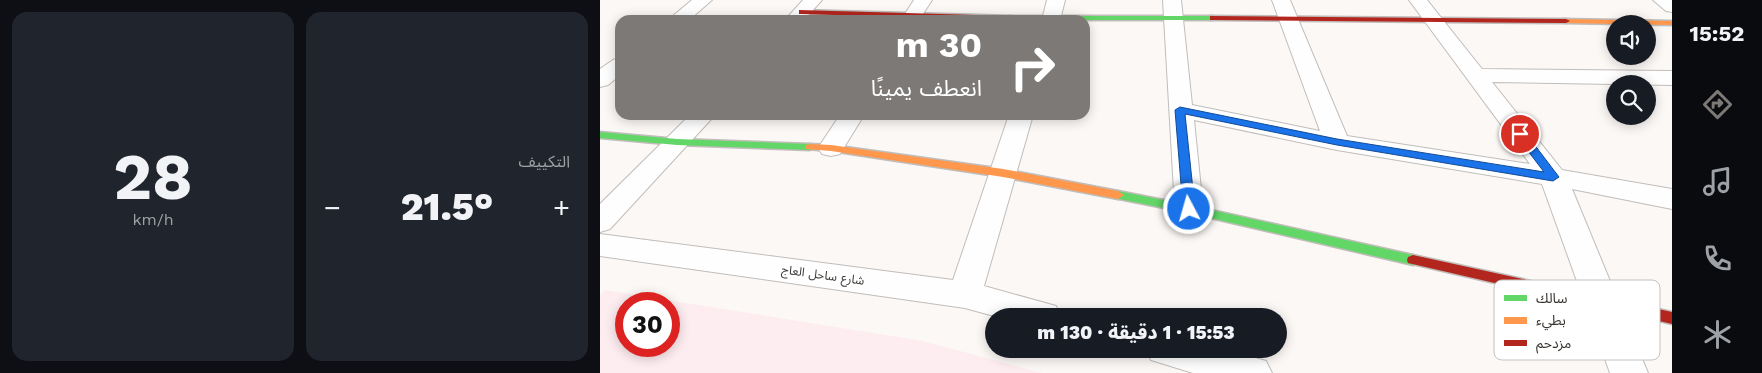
<!DOCTYPE html>
<html lang="ar">
<head>
<meta charset="utf-8">
<style>
	:root { --surface:#171b24; --page:#20242c; --text:#f1f3f6; --muted:#9ea1a6; --accent:#7d7976 }
	body { margin:0; font-family:"Work Sans","Noto Sans Arabic",sans-serif; background:var(--page); color:var(--text); direction:rtl; height:100vh; display:flex; flex-direction:column; font-size:19px; white-space:nowrap }
	* { box-sizing:border-box; margin:0 }
	p { font-size:16px; color:var(--muted) }
	.icon { flex:none; width:28px; height:28px; fill:none; stroke:currentColor; stroke-width:2; stroke-linecap:round; stroke-linejoin:round }
	.map { position:relative; flex:1; overflow:hidden; direction:ltr }
	.side { display:flex; flex-direction:column; gap:12px; padding:12px; background:#0d0f14; width:600px }
	.side>* { flex:none }
	.banner { position:absolute; left:15px; top:15px; width:475px; height:105px; border-radius:15px; box-shadow:0 2px 12px #0003; direction:rtl; background:#7d7976; color:#fff; overflow:hidden }
	.controls { position:absolute; left:1006px; top:15px; display:grid; gap:10px }
	.controls a { display:grid; place-items:center; width:50px; height:50px; border-radius:50%; background:var(--surface); box-shadow:0 2px 12px #0003; font-size:25px }
	.speed { position:absolute; left:15px; top:292px; display:flex; gap:10px; font-size:25px; font-weight:700; text-align:center }
	.speed>* { display:grid; place-content:center; width:65px; height:65px; border-radius:50%; background:var(--surface); box-shadow:0 2px 12px #0003; line-height:1 }
	.speed .limit { border:8px solid #d22; background:#fff; color:#111 }
	.pin { position:absolute; display:grid; place-items:center; width:42px; height:42px; color:#fff; margin:-21px; border:2px solid #fff; border-radius:50%; box-shadow:0 1px 5px #0007 }
	.me { position:absolute; width:55px; margin:-28px; rotate:354deg; stroke-linejoin:round; filter:drop-shadow(0 0 4px #0008) }
	.turn { display:flex; align-items:center; gap:18px; height:105px; padding:0 25px; font-size:22px }
	.turn .icon { width:65px; height:65px; stroke-width:2.5 }
	.turn b { display:block; font-size:35px; line-height:42px }
	.big { font-size:38px; font-weight:800; line-height:1.1 }
	.side .widget { flex:1; display:flex; flex-direction:column; justify-content:center; gap:8px; min-width:0; padding:0 18px; border-radius:15px; background:var(--page) }
	.side .dial { align-items:center; gap:0 }
	.dial b { font-size:65px; line-height:1 }
	.heat { display:flex; justify-content:space-between; align-items:center; font-size:28px; direction:ltr }
	.side .tiles { flex:1; display:grid; gap:12px; grid-template-columns:repeat(2,1fr) }
	.trip { position:absolute; left:385px; top:308px; width:302px; height:50px; border-radius:25px; background:var(--surface); box-shadow:0 2px 12px #0003; font-weight:800; line-height:50px; text-align:center; direction:rtl }
	main { display:flex; flex:1; min-height:0 }
	.dock { display:flex; flex-direction:column; width:90px; justify-content:space-around; align-items:center; background:#090b0e; color:var(--muted) }
	.dock .icon { width:35px; height:35px }
	.dock .active { color:var(--accent) }
	.dock b { font-size:22px; color:var(--text) }
	.map>svg:first-child { display:block }
	.green { fill:#fdecf0; fill-rule:evenodd }
	.lines { fill:none; stroke-linecap:round; stroke-linejoin:round }
	.street-casing { stroke:#c0bdba; stroke-width:2 }
	.fast-casing { stroke:#c0bdba; stroke-width:3 }
	.slow-casing { stroke:#c0bdba; stroke-width:3 }
	.jam-casing { stroke:#c0bdba; stroke-width:3 }
	.street { fill:#fffefe; fill-rule:evenodd }
	.fast { fill:#63d668; fill-rule:evenodd }
	.slow { fill:#ff974d; fill-rule:evenodd }
	.jam { fill:#b3261e; fill-rule:evenodd }
	.route { fill:#1a73e8; stroke:#114b97 }
	.labels { text-anchor:middle; dominant-baseline:central; stroke-width:5; stroke-linejoin:round; paint-order:stroke }
	.street-label { font-size:12px; fill:#383532; stroke:#fff }
	.key { fill:#fff; stroke:#c3c2c2; stroke-width:1 }
	.key-label { font-size:14px; fill:#383532 }
</style>
</head>
<body>
<main>
<nav class="dock">
<b>15:52</b>
<svg class="icon active" aria-label="directions" viewBox="0 0 24 24"><path d="M12 3l9 9-9 9-9-9zM9 14v-3h6M13 9l2 2-2 2"/></svg>
<svg class="icon" aria-label="music" viewBox="0 0 24 24"><path d="M9 18V5l10-2v13"/><circle cx="6" cy="18" r="3"/><circle cx="16" cy="16" r="3"/></svg>
<svg class="icon" aria-label="phone" viewBox="0 0 24 24"><path d="M5 4h4l2 5-3 2q2 4 5 5l2-3 5 2v4C11 20 4 13 5 4z"/></svg>
<svg class="icon" aria-label="climate" viewBox="0 0 24 24"><path d="M12 3v18M4 7l16 10M4 17L20 7"/></svg>
</nav>
<div class="map">
<svg width="1072" height="373" viewBox="0 0 1072 373">
	<rect width="100%" height="100%" fill="#fcf8f5"/>
	<path class="green" d="M5,290L323,341L442,373H0V295ZM26,304H69V346H26Z"/>
	<g class="lines">
		<defs>
			<path id="street" d="M92,0H112L89,20H68Z
				M203,0H222L204,20H185Z
				M314,0H332L319,20H301Z
				M447,0H465L460,20H442Z
				M563,0H581L592,105L720,131L672,0H690L747,136L930,164L809,0H827L882,69L1072,71V85L892,82L962,170L1072,189V209L972,189L1048,373H1010L942,184L737,150L594,120L603,209L599,216L589,219L579,216L575,209Z
				M1053,0H1072V12L1066,11Z
				M20,58V75L8,85L0,87V69L13,60Z
				M90,115H115L10,229L0,232V204Z
				M240,115H264L240,154L231,156L222,154L218,148Z
				M409,115H433L384,286L456,306L461,316H394L365,308L0,256V234L353,280Z
				M546,349H624L666,361L672,373H593L551,360Z"/>
			<path id="fast" d="M409,16H613L617,18L613,20H411L408,18Z
				M0,132L77,139L210,144L215,147L210,150L77,145L0,138Z
				M518,191L589,205L813,255L818,257L819,260L818,263L813,265L589,213L514,198L512,195L514,192Z"/>
			<path id="slow" d="M963,19L1072,21V25L966,23L962,21Z
				M210,144L231,145L403,169L518,191L524,195L518,199L403,177L231,151L206,149L205,147L206,145Z"/>
			<path id="jam" d="M199,10L412,16L416,18L413,20H401L202,14H199Z
				M610,16L966,19L970,21L966,23L613,20H610Z
				M813,255L1072,312V324L808,263L807,260L808,257Z"/>
		</defs>
		<use href="#street" class="street-casing"/>
		<use href="#fast" class="fast-casing"/>
		<use href="#slow" class="slow-casing"/>
		<use href="#jam" class="jam-casing"/>
		<use href="#street" class="street"/>
		<use href="#fast" class="fast"/>
		<use href="#slow" class="slow"/>
		<use href="#jam" class="jam"/>
	</g>
	<path class="route" d="M580,107L737,139L944,172L915,134L920,130L924,131L959,177L953,181L737,145L585,114L595,209L589,214L583,209L575,110Z"/>
	<g class="labels">
		<g class="street-label">
			<text transform="translate(223 275) rotate(8)">شارع ساحل العاج</text>
		</g>
	</g>
	<rect x="894" y="280" width="166" height="80" rx="8" class="key"/>
	<rect x="904" y="295" width="23" height="6" fill="#63d668"/>
	<rect x="904" y="317" width="23" height="7" fill="#ff974d"/>
	<rect x="904" y="340" width="23" height="6" fill="#b3261e"/>
	<g class="key-label">
		<text x="936" y="303">سالك</text>
		<text x="936" y="325">بطيء</text>
		<text x="936" y="348">مزدحم</text>
	</g>
</svg>
<div class="controls">
<a><svg class="icon" aria-label="sound" viewBox="0 0 24 24"><path d="M4 9h4l5-4v14l-5-4H4zM17 9q2 3 0 6"/></svg></a>
<a><svg class="icon" aria-label="search" viewBox="0 0 24 24"><circle cx="10" cy="10" r="6"/><path d="M15 15l6 6"/></svg></a>
</div>
<div class="speed"><div class="limit">30</div></div>
<div class="pin" style="left:920px;top:134px;background:#d93025"><svg class="icon" aria-label="arrive" viewBox="0 0 24 24"><path d="M6 21V4h12l-3 4 3 4H6"/></svg></div>
<svg class="me" style="left:589px;top:209px" viewBox="-20 -20 40 40"><circle r="17" fill="#1a73e8" stroke="#fff" stroke-width="3"/><path d="M0-11L8 9 0 5-8 9z" fill="#fff"/></svg>
<div class="trip">15:53 · 1 دقيقة · 130 m</div>
<div class="banner">
<div class="turn"><svg class="icon" aria-label="right" viewBox="0 0 24 24"><path d="M7 20v-9h11M14 6l5 5-5 5"/></svg><div><b>30 m</b>انعطف يمينًا</div></div>
</div>
</div>
<section class="side">
<div class="tiles">
<div class="widget"><p>التكييف</p>
<div class="heat"><a>−</a><b class="big">21.5°</b><a>+</a></div>
</div>
<div class="widget dial"><b>28</b><p>km/h</p></div>
</div>
</section>
</main>
</body>
</html>
